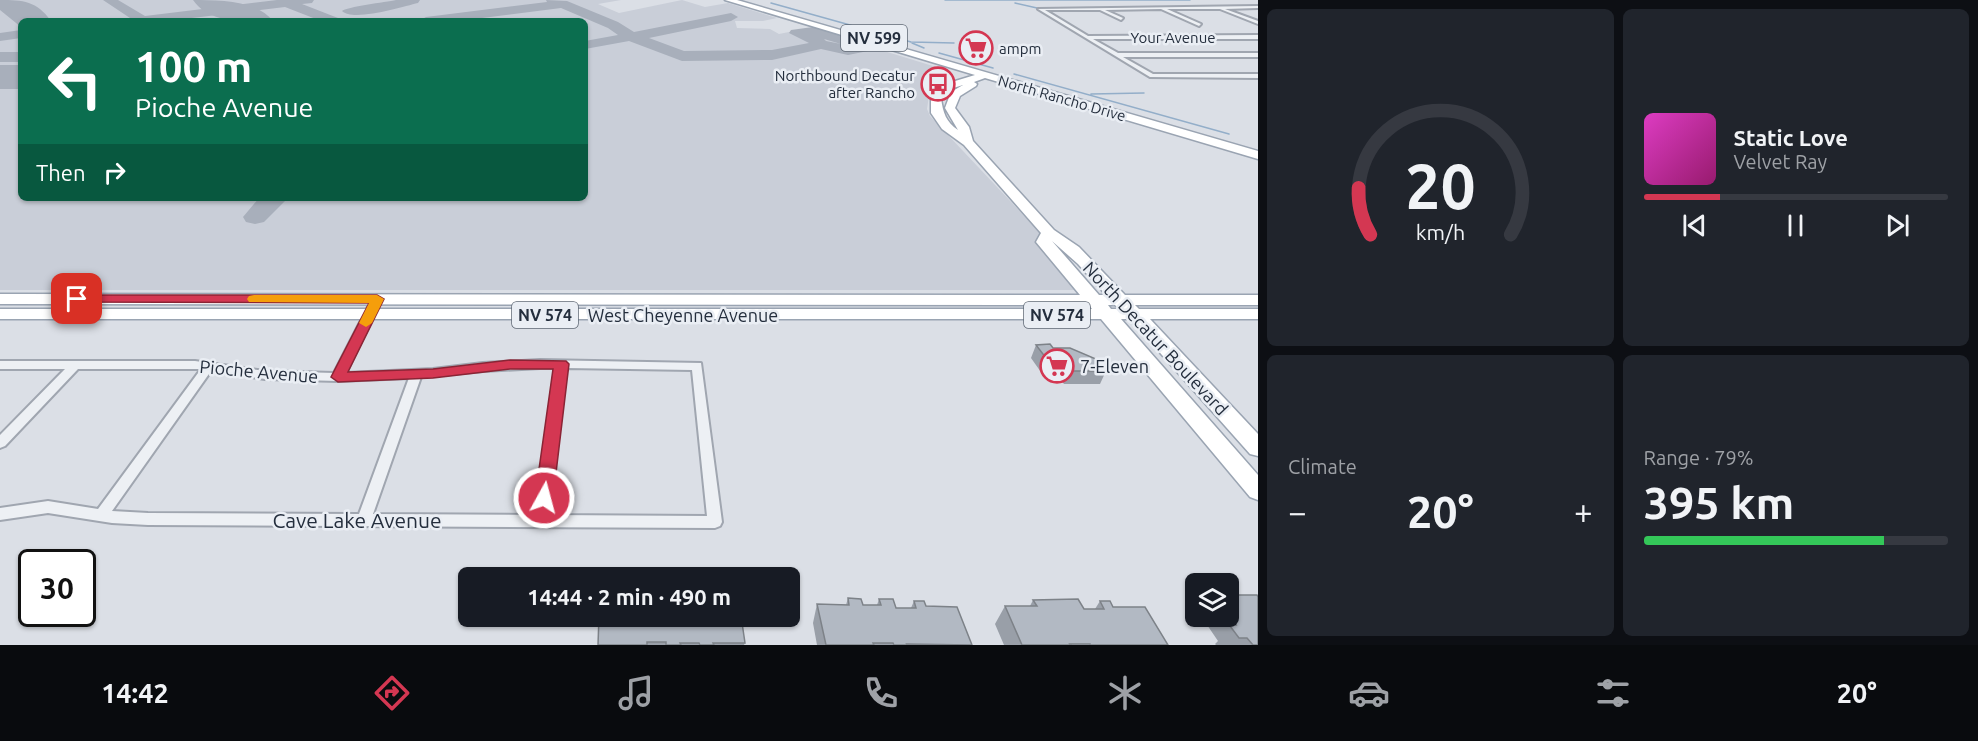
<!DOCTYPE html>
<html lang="en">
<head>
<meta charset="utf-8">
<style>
	:root { --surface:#171b24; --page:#20242c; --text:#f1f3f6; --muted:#9ea1a6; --line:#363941; --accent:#d43752 }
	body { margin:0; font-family:Ubuntu,sans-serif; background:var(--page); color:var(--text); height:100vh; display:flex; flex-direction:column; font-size:22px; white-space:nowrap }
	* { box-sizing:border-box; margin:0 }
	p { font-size:20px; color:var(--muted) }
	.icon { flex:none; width:33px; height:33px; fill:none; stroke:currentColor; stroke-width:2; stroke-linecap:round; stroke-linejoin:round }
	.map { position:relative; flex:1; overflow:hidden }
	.side { display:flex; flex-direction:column; gap:9px; padding:9px; background:#0d0f14; width:720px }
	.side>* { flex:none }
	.guide { position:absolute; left:18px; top:18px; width:570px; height:183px; border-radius:9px; box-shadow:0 2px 4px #0004; background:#0b6e4f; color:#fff; overflow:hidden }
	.buttons { position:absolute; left:1185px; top:573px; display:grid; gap:12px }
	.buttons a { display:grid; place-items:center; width:54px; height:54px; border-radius:9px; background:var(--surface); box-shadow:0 2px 4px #0004; font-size:30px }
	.speed { position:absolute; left:18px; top:549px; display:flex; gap:12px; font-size:30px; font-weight:700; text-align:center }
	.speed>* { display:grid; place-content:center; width:78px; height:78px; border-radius:50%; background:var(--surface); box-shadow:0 2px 4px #0004; line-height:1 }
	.speed .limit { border:3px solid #111; border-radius:9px; background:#fff; color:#111 }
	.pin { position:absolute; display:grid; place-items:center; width:51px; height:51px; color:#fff; margin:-26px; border-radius:12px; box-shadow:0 3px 9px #0006 }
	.me { position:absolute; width:66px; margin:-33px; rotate:7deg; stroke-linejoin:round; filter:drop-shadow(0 0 4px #0008) }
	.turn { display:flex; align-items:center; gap:21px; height:126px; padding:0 18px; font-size:27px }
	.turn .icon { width:78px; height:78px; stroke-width:2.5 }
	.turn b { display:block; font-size:42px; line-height:51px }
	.then { display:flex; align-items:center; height:57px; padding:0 18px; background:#0003; gap:12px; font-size:22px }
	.big { font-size:45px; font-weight:600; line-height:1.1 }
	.side .widget { flex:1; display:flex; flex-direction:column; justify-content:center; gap:9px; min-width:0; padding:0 21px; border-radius:9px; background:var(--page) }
	.side .dial { align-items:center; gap:0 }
	.dial svg { height:156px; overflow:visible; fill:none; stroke:var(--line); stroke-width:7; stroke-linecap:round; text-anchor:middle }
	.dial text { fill:var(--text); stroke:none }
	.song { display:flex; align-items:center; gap:18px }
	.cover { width:72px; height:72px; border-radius:9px; background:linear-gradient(135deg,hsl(310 70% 55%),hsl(320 70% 35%)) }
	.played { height:6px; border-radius:3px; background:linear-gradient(90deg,var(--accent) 25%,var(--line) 25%) }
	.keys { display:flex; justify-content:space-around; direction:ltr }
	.heat { display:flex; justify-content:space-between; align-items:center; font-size:33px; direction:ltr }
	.charge { height:9px; border-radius:4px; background:linear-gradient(90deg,#34c759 79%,var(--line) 0) }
	.side .tiles { flex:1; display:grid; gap:9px; grid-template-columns:repeat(2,1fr) }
	.trip { position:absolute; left:458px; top:567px; width:342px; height:60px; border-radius:9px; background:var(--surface); box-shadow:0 2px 4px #0004; font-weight:600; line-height:60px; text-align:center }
	.tab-bar { display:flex; height:96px; justify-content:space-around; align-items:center; background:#090b0e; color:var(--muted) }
	.tab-bar .icon { width:42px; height:42px }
	.tab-bar .active { color:var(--accent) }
	.tab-bar b { font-size:27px; color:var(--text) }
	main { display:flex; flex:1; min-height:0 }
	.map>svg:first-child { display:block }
	.built { fill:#c9ced8; fill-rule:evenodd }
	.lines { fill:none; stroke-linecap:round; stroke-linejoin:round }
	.stream { stroke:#93aec9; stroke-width:1.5 }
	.taxiway { fill:#a8afbb; fill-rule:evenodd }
	.runway { fill:#a8afbb; fill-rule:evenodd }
	.minor-casing { stroke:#a0a6b0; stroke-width:4 }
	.primary-casing { stroke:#9aa4b2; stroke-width:3 }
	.minor { fill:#edf0f4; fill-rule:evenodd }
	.primary { fill:#fff; fill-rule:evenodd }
	.wall { fill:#999fa8 }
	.building { fill:#b2b9c3; stroke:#7d8288; stroke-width:1.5 }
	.route { fill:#d43752; stroke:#8a2435; stroke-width:1.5 }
	.slow { fill:#f59e0b }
	.labels { text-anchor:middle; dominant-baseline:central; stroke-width:5; stroke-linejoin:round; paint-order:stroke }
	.far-street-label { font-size:15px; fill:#242e3d; stroke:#eaeef4 }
	.far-poi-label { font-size:15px; fill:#242e3d; stroke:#eaeef4; text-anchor:start }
	.shield { fill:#eaeef4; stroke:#5f6874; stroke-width:1.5 }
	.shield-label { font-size:16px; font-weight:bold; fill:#242e3d }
	.street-label { font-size:18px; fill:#242e3d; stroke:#eaeef4 }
	.poi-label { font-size:18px; fill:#242e3d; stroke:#eaeef4; text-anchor:start }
	.near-street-label { font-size:21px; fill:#242e3d; stroke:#eaeef4 }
</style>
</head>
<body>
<main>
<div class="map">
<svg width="1258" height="645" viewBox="0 0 1258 645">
	<rect width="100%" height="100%" fill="#dbdfe6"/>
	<path class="built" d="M0,0H621L598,4L619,13L682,0L705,7L728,3L777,18L763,21H735L737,28L770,29L779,34L809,28L946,70L951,74L929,96L927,109L930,116L1094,290H0ZM21,21H585V198H21Z"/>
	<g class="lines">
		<path class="stream" d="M945,0H1190
			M771,3L911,42L954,43
			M1015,3L1037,8
			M912,43L924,48
			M939,53L993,68
			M1014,74L1229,134
			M1091,94L1144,93"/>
		<path class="taxiway" d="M103,0H118L145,16L277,0H314L312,3L302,4L338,18L340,21H321L285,7L166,21H126L130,18Z
			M396,0H420L418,3C402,7 353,22 342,11C346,7 386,2 396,0Z
			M546,0L567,1L618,22L634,32L731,13L738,17L731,21L649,38L684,51L772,50L809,43L789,33L791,30L813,27L864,42L870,48L868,51L848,55L821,49L772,60L682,61L629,41L585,49V41L618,35L608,28L561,8L458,21H419L426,17L547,2ZM824,39L841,44L826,41Z
			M21,30V38L0,41V33Z
			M0,52H21V62H0Z
			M259,198H288L264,222L255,224L246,222L243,217Z"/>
		<path class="runway" d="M0,0C23,0 37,1 51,21H21V27L0,10Z
			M193,0C218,0 256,0 273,21C247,21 210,25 193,0Z
			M0,65H21V89H0Z"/>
		<defs>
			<path id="minor" d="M1258,6V8L1225,9L1258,21V24L1220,9H1167L1201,24L1199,26L1161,9L1105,10L1123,18L1121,20L1100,10H1045L1088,36L1258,35V39H1093L1118,53H1258V57H1123L1153,74H1258V78L1150,77L1038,9Z
				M377,296L382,299L346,373L433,369L483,363L540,360L701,363L722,522L720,526L715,528L148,525L112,523L48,513L0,520V508L48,501L98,509L201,369H78L5,446L0,448V435L65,369H0V361H195L265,371L334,373L372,299ZM540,368H555L535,515L373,514L421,377L483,371ZM566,368L692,370L707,516L549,515ZM211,371L265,379L338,381L409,378L359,514L148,513L112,511Z"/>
			<path id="primary" d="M725,0H737L1258,151V159L985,78L974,82L977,84L976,86L960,96L955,108L969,127L973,141L1054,230L1079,247L1125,295H1258V305H1135L1139,309H1258V319H1150L1258,434V456L1250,454L1130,319H1121L1258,475V500L1250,497L1101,319H0V309H1092L1089,305L0,304V294L1080,295L1036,242L1041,233L964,145L942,129L931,113V98L942,85L975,75ZM963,85L951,92L945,108L958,130C946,122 943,113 941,98L950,89ZM1052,241L1078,264L1106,295H1099ZM1108,305H1115L1119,309H1111Z"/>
		</defs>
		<use href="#minor" class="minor-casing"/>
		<use href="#primary" class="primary-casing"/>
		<use href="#minor" class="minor"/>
		<use href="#primary" class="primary"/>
	</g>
	<path class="wall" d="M1036,345L1053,348L1106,371L1100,384H1064L1057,375H1043L1031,358Z
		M848,598L863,605H877L879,599L896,608H911L914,601L926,606L972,645H817L813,623L817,604L846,605Z
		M1033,600L1084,609H1095L1100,601L1113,607L1168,645H1004L995,624L1005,606H1030Z
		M599,616L745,643L744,645H598Z
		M1201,616H1228L1258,645H1216L1215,644L1218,641Z"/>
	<path class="building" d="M1050,344L1053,348H1070L1096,359L1106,371H1070L1063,362H1049L1036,345Z
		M1228,595H1257L1258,597V645H1253L1247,638H1239L1230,626L1236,625L1228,616Z
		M848,598L861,599L863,605H881L879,599H893L896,608H916L914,601H924L926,606L957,607L972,645L907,644L908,645H894L893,643H873L874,645H826L817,604L849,605Z
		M1078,599L1084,609H1104L1100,601H1110L1113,607H1145L1168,645H1090V644H1070L1071,645H1022L1005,606H1037L1033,600Z
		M599,616H741L745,643H713L714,645H700L699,643H680L681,645H666V642H647V645H598Z"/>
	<path class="route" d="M77,295H377L384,299L348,372L433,369L510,360L566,361L569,364L553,498L550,503L544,505L537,503L535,498L553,369H510L433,378L338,382L331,377L369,303L72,302L70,299Z"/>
	<path class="slow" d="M254,295H377L384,299L372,323L366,327L359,323L369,303L249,302L247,299L249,296Z"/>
	<defs>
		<symbol id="supermarket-ring" viewBox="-11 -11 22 22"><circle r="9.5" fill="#eaeef4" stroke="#d43752" stroke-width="1.5"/><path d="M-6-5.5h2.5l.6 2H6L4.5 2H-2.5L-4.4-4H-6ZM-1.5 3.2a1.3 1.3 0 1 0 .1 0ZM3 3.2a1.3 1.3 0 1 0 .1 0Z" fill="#d43752"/></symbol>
		<symbol id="bus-ring" viewBox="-11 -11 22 22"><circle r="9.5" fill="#eaeef4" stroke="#d43752" stroke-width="1.5"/><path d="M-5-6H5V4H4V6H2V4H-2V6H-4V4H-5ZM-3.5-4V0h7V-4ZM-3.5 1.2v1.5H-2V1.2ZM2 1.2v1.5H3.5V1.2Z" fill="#d43752"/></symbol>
	</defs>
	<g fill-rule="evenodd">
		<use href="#supermarket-ring" x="957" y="29" width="38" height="38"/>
		<use href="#bus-ring" x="919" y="65" width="38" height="38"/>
		<use href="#supermarket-ring" x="1038" y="347" width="38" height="38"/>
	</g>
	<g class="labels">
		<g class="far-street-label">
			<text x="1173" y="37">Your Avenue</text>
			<text transform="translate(1062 98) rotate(16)">North Rancho Drive</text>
		</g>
		<g class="far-poi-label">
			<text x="999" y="48">ampm</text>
			<text x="915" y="75" text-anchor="end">Northbound Decatur<tspan x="915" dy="17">after Rancho</tspan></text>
		</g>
		<g class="shield">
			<rect x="841" y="25" width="66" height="26" rx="4.5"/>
			<rect x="512" y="302" width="66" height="26" rx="4.5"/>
			<rect x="1024" y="302" width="66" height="26" rx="4.5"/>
		</g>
		<g class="shield-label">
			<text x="874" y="38">NV 599</text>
			<text x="545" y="315">NV 574</text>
			<text x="1057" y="315">NV 574</text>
		</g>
		<g class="street-label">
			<text x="683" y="315">West Cheyenne Avenue</text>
			<text transform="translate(1156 338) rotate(47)">North Decatur Boulevard</text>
			<text transform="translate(259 371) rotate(5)">Pioche Avenue</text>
		</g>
		<g class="poi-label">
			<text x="1080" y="366">7-Eleven</text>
		</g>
		<g class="near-street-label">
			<text x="357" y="520">Cave Lake Avenue</text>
		</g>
	</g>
</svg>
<div class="buttons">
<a><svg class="icon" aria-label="layers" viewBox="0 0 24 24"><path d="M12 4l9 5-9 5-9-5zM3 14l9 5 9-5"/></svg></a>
</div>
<div class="speed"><div class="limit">30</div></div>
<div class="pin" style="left:77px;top:299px;background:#d93025"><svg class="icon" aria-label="arrive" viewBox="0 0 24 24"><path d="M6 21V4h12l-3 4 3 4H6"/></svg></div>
<svg class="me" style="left:544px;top:498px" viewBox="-20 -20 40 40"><circle r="17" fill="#d43752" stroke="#fff" stroke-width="3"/><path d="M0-11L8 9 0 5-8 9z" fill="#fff"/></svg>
<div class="trip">14:44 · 2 min · 490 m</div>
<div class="guide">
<div class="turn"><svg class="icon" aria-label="left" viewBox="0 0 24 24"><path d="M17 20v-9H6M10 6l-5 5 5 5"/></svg><div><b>100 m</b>Pioche Avenue</div></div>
<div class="then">Then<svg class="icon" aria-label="right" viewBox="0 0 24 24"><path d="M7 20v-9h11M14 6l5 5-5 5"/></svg></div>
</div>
</div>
<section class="side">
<div class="tiles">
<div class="widget dial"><svg viewBox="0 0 100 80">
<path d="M14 69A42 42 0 1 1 86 69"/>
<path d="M14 69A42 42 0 0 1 8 45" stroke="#d43752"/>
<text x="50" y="56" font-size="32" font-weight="700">20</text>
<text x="50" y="72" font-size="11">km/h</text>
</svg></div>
<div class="widget">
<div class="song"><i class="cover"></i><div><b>Static Love</b><p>Velvet Ray</p></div></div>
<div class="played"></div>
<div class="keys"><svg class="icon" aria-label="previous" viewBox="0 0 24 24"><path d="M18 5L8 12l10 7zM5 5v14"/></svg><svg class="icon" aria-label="pause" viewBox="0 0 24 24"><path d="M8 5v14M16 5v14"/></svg><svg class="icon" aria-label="next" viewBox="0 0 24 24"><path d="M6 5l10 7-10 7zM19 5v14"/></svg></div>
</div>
<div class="widget"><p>Climate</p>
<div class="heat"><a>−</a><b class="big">20°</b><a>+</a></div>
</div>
<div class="widget"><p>Range · 79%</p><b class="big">395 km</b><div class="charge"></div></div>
</div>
</section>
</main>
<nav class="tab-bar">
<b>14:42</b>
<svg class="icon active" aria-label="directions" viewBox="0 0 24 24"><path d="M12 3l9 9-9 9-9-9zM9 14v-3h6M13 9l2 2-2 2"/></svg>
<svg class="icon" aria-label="music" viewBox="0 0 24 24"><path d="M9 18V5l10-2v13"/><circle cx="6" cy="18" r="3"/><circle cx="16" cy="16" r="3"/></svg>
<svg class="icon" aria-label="phone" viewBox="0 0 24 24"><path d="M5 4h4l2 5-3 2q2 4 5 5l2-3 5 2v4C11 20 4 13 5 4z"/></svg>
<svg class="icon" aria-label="climate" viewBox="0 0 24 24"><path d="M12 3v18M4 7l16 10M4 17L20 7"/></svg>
<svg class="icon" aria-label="car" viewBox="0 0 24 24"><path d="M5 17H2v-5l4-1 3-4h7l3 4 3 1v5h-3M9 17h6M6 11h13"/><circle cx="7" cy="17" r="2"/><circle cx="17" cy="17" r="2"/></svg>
<svg class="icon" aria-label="filters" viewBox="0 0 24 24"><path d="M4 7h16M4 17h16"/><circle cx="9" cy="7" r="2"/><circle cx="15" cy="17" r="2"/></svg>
<b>20°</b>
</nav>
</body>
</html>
